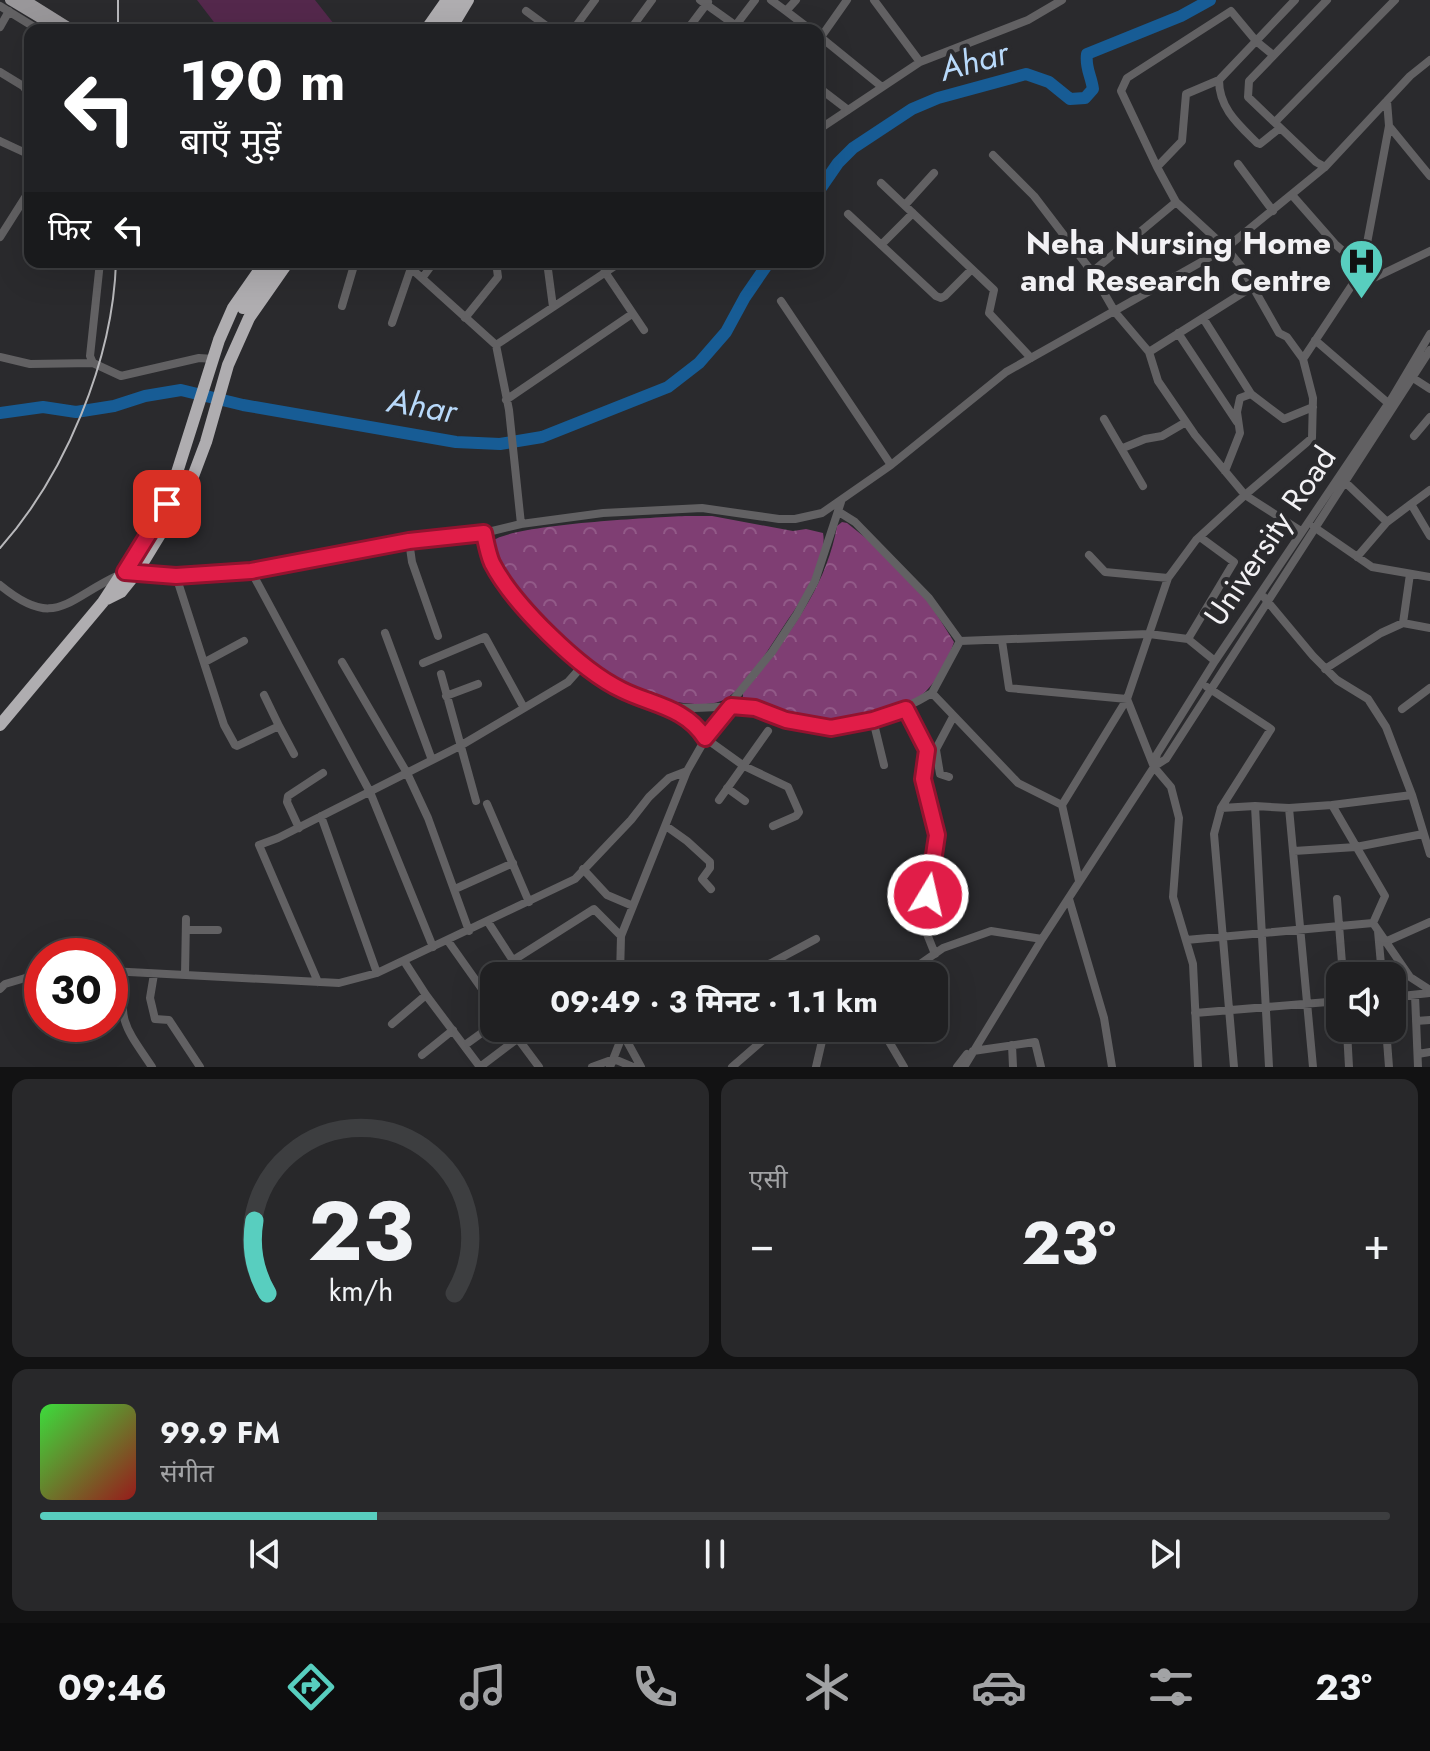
<!DOCTYPE html>
<html lang="hi">
<head>
<meta charset="utf-8">
<style>
	:root { --surface:#202022; --page:#28282a; --text:#f1f3f6; --muted:#a2a3a5; --line:#3d3e40; --accent:#58cebf }
	body { margin:0; font-family:Jost,"Noto Sans Devanagari",sans-serif; background:var(--page); color:var(--text); height:100vh; display:flex; flex-direction:column; font-size:30px; white-space:nowrap }
	* { box-sizing:border-box; margin:0 }
	p { font-size:26px; color:var(--muted) }
	.icon { flex:none; width:44px; height:44px; fill:none; stroke:currentColor; stroke-width:2; stroke-linecap:round; stroke-linejoin:round }
	.map { position:relative; height:1067px; overflow:hidden }
	.sheet { display:flex; flex-direction:column; gap:12px; padding:12px; background:#121213; flex:1 }
	.sheet>* { flex:none }
	.top-card { position:absolute; left:24px; top:24px; width:800px; height:244px; border-radius:16px; box-shadow:0 8px 32px #0002,0 0 0 2px var(--line); background:#202124; color:#fff; overflow:hidden }
	.fabs { position:absolute; left:1326px; top:962px; display:grid; gap:16px }
	.fabs a { display:grid; place-items:center; width:80px; height:80px; border-radius:16px; background:var(--surface); box-shadow:0 8px 32px #0002,0 0 0 2px var(--line); font-size:40px }
	.speed { position:absolute; left:24px; top:938px; display:flex; gap:16px; font-size:40px; font-weight:700; text-align:center }
	.speed>* { display:grid; place-content:center; width:104px; height:104px; border-radius:50%; background:var(--surface); box-shadow:0 8px 32px #0002,0 0 0 2px var(--line); line-height:1 }
	.speed .limit { border:12px solid #d22; background:#fff; color:#111 }
	.pin { position:absolute; display:grid; place-items:center; width:68px; height:68px; color:#fff; margin:-34px; border-radius:16px; box-shadow:0 4px 12px #0006 }
	.me { position:absolute; width:88px; margin:-44px; rotate:9deg; stroke-linejoin:round; filter:drop-shadow(0 0 6px #0008) }
	.turn { display:flex; align-items:center; gap:28px; height:168px; padding:0 24px; font-size:36px }
	.turn .icon { width:104px; height:104px; stroke-width:2.5 }
	.turn b { display:block; font-size:56px; line-height:68px }
	.then { display:flex; align-items:center; height:76px; padding:0 24px; background:#0003; gap:16px; font-size:30px }
	.big { font-size:60px; font-weight:700; line-height:1.1 }
	.sheet .tile { flex:1; display:flex; flex-direction:column; justify-content:center; gap:12px; min-width:0; padding:0 28px; border-radius:16px; background:var(--page) }
	.sheet .dial { align-items:center; gap:0 }
	.dial svg { height:208px; overflow:visible; fill:none; stroke:var(--line); stroke-width:7; stroke-linecap:round; text-anchor:middle }
	.dial text { fill:var(--text); stroke:none }
	.song { display:flex; align-items:center; gap:24px }
	.cover { width:96px; height:96px; border-radius:12px; background:linear-gradient(135deg,hsl(120 70% 55%),hsl(0 70% 35%)) }
	.played { height:8px; border-radius:4px; background:linear-gradient(90deg,var(--accent) 25%,var(--line) 25%) }
	.keys { display:flex; justify-content:space-around; direction:ltr }
	.heat { display:flex; justify-content:space-between; align-items:center; font-size:44px; direction:ltr }
	.sheet .tiles { flex:1; display:grid; gap:12px; grid-template-columns:1fr 1fr }
	.tile:last-child { grid-column:span 2 }
	.trip { position:absolute; left:480px; top:962px; width:468px; height:80px; border-radius:16px; background:var(--surface); box-shadow:0 8px 32px #0002,0 0 0 2px var(--line); font-weight:700; line-height:80px; text-align:center }
	.dock { display:flex; height:128px; justify-content:space-around; align-items:center; background:#0d0d0e; color:var(--muted) }
	.dock .icon { width:56px; height:56px }
	.dock .current { color:var(--accent) }
	.dock b { font-size:36px; color:var(--text) }
	.map>svg:first-child { display:block }
	.forest { fill:url(#forest-crowns) }
	.green { fill:#54284c }
	.lines { fill:none; stroke-linecap:round; stroke-linejoin:round }
	.river { stroke:#175c95; stroke-width:12 }
	.minor { stroke:#626163; stroke-width:8 }
	.major { stroke:#99979a; stroke-width:10 }
	.highway { stroke:#afadb0; stroke-width:12 }
	.rail { stroke:#b8b8bb; stroke-width:2 }
	.route-casing { stroke:#92132f; stroke-width:20 }
	.route { stroke:#e11d48; stroke-width:14 }
	.labels { text-anchor:middle; dominant-baseline:central; stroke-width:8; stroke-linejoin:round; paint-order:stroke }
	.poi-label { font-size:32px; font-weight:bold; fill:#f2f1f4; stroke:#2a2a2d; text-anchor:end }
	.street-label { font-size:32px; fill:#f2f1f4; stroke:#2a2a2d }
	.water-label { font-size:34px; font-style:italic; fill:#b8d9fa; stroke:#2a2a2d }
</style>
</head>
<body>
<div class="map">
<svg width="1430" height="1067" viewBox="0 0 1430 1067">
	<defs>
		<pattern id="forest-crowns" width="20" height="18" patternUnits="userSpaceOnUse" patternTransform="scale(2)"><rect width="20" height="18" fill="#7f3e73"/><path d="M2 6a3 3 0 1 1 6 0M12 15a3 3 0 1 1 6 0" fill="none" stroke="#925a88"/></pattern>
	</defs>
	<rect width="100%" height="100%" fill="#2a2a2d"/>
	<path class="forest" d="M685,516H712L793,531L806,529L823,533C828,558 802,601 787,621C773,642 744,692 721,701C695,711 639,695 615,681C578,658 497,587 492,541C516,524 649,518 685,516Z
		M842,522L847,523L867,539L927,599L954,642C948,661 938,680 923,694C898,714 842,726 811,722C787,720 769,705 746,703L743,698V692C783,643 826,590 837,526Z"/>
	<path class="green" d="M197,0H315L334,24L327,30H220Z"/>
	<g class="lines">
		<path class="river" d="M818,192L838,163L853,148L912,109L938,98L1026,74L1049,82L1070,99L1085,98L1093,89C1091,75 1085,68 1087,54L1181,16L1210,0
			M0,413L43,407L76,412L114,406L145,396L181,390L243,405L456,442L500,444L542,437L668,387L699,363L726,332L745,297L769,262"/>
		<path class="minor" d="M700,0L742,30
			M771,0L786,11
			M796,0L786,11L811,30
			M0,6L39,30
			M526,11L552,30
			M736,25L755,0
			M0,27L9,11
			M573,30L595,0
			M630,30L652,0
			M687,30L708,2
			M818,35L882,87
			M821,37L847,0
			M920,62L1028,20L1062,0
			M0,72L23,86L30,95
			M1219,80C1219,108 1238,124 1257,143L1260,144L1280,128
			M818,87L848,110
			M1387,101L1389,126L1430,176
			M1275,122L1395,0
			M818,130L920,62L874,0
			M0,141L30,155
			M993,155L1034,196L1092,272
			M1238,164L1273,211
			M1157,167L1121,91L1127,78L1231,11L1256,41L1273,55
			M1325,167L1316,162L1248,97L1249,81L1327,0
			M881,183L994,290L989,313L1031,358
			M1292,195L1335,244L1374,278L1430,251
			M1176,202L1157,167L1182,141L1186,94L1219,80L1295,0
			M905,205L934,173
			M848,214L936,296L941,298L945,296L972,269
			M0,237L26,196L30,147
			M881,245L913,213
			M100,262L90,356L93,363L121,376L199,358L214,359
			M404,262L496,345L621,262
			M547,262L553,307
			M603,262L605,272L644,330
			M423,277L434,262
			M781,301L891,465
			M342,306L355,262
			M465,318L498,277L496,262
			M1203,318L1251,394
			M392,323L411,268
			M1178,333L1237,422
			M1315,340L1388,403
			M496,345L509,410L521,524
			M1149,352L1252,287
			M0,357L30,364L93,363
			M1413,378L1430,389
			M506,400L632,314
			M1104,419L1143,486
			M1414,436L1430,417
			M1123,448L1145,439L1162,436L1186,422
			M1225,471L1240,433L1237,412L1240,398L1251,394L1284,419L1313,407
			M1345,482L1387,522
			M1430,490L1411,504L1430,536
			M839,512L855,522L929,598L960,641L932,693L1018,783L1062,805
			M1314,527L1372,567L1430,577
			M1301,531L1245,495L1312,438L1313,398L1303,359L1362,270L1389,126
			M484,533C486,542 488,554 492,562C512,604 580,669 622,690C635,697 653,703 668,706C697,712 724,703 753,708C769,710 783,720 799,723C846,733 892,717 932,693
			M409,541L412,562L438,636
			M1089,555L1105,572L1168,578
			M1357,557L1387,522L1411,504
			M251,571L370,792L433,947
			M136,572L176,576L251,571L409,541L484,533L521,524L603,513L702,508L779,519H795L822,513L891,465L1006,372L1226,248L1325,167L1410,76L1430,60
			M176,576L224,725L235,745L237,746L279,726L294,754
			M0,585C56,631 66,599 119,575
			M1263,596L1313,656L1337,680L1368,699L1386,727L1412,795
			M1403,623L1410,574
			M385,633L432,760
			M1188,639L1234,562L1200,537
			M960,641L1149,634L1188,639L1215,661
			M1002,641L1009,688L1127,699L1062,805L1079,881
			M205,662L244,641
			M342,662L407,773L428,818L469,931
			M423,663L485,637L524,708
			M1325,669L1381,633L1403,623L1430,628
			M441,674L476,801
			M1207,687L1271,729L1221,808L1255,806
			M264,695L279,726
			M446,696L478,684
			M670,708L687,718L705,738L744,766L788,787L799,812L796,816L773,826
			M906,709L927,750L923,779L937,835L923,924L935,954
			M1402,709L1430,688
			M873,720L884,765
			M936,750L940,774L949,777
			M927,761L936,749L953,717
			M1155,766L1166,759L1430,350
			M727,788L745,801
			M719,800L768,731
			M487,804L529,902
			M1332,805L1412,795L1430,854
			M1221,808L1214,834L1234,1067
			M321,816L377,973
			M666,826L687,841L710,862V868L702,879L711,889
			M299,828L287,802L288,796L323,773
			M1294,851L1356,847L1423,834
			M583,869L607,895L633,906
			M455,889L513,863
			M1069,899L1104,1018L1112,1067
			M1337,899L1343,976
			M488,922L523,976
			M186,930H218
			M1378,931L1382,976
			M1186,940L1373,923L1410,977L1430,990
			M448,941L494,1006
			M1385,942L1430,922
			M404,961L426,995L480,1067
			M512,961L594,909L621,936
			M773,962L816,939
			M110,971L339,983L377,973L575,879L631,820L649,797L669,778L687,771
			M123,972C120,1024 123,1024 152,1067
			M154,974L150,998L155,1019L169,1020L200,1067
			M185,975L186,919
			M620,976L621,936L687,771L715,722L772,652L797,614L815,581L841,502
			M744,976L773,962L780,976
			M804,976L819,968
			M903,976L943,948L991,931L1042,939
			M318,982L259,845L278,838L460,746L568,682L584,664
			M0,989L5,984L42,973
			M1415,995L1418,1067
			M1392,997L1430,993
			M1195,1013L1340,1001
			M1416,1021L1430,1020
			M392,1024L426,995
			M510,1028L539,1067
			M881,1028L904,1067
			M1386,1028L1389,1067
			M623,1034L641,1067
			M465,1045L494,1024
			M1012,1045L1013,1067
			M973,1051L1035,1042L1041,1067
			M1418,1054L1430,1052
			M422,1055L453,1030
			M480,1067L517,1039
			M592,1067L614,1059L633,1067
			M610,1067L623,1034V1028
			M732,1067L770,1034L797,1028
			M816,1067L825,1028
			M957,1067L967,1054
			M964,1067L1042,939L1154,767L1157,754L1215,661L1392,398L1430,334
			M1198,1067L1193,964L1173,897L1179,818L1171,787L1154,767L1127,699L1168,578L1196,540L1245,495L1195,435L1158,381L1149,352L1115,312L1092,272L1176,202L1226,248L1241,266L1279,333L1287,337L1303,359
			M1269,1067L1255,806L1289,808
			M1313,1067L1289,808L1332,805L1385,896L1373,923
			M1349,1067L1347,1031L1378,1028"/>
		<path class="major" d="M10,0L60,30
			M25,0L73,30"/>
		<path class="highway" d="M426,30L447,0
			M436,30L459,0
			M450,30L468,0
			M243,308L276,262
			M107,599L121,592L137,572L189,487L206,442L228,365L249,318L288,262
			M0,725L103,602L167,504L219,340L233,308L265,262"/>
		<path class="rail" d="M118,30V0
			M0,548C65,475 113,360 116,262"/>
	</g>
	<g class="lines">
		<defs>
			<path id="route" d="M167,504L125,572L176,576L251,571L409,541L484,533C486,542 488,554 492,563C513,604 580,670 622,690C652,705 685,707 705,738L731,706L755,708L786,720L831,728L873,720L906,709L927,750L923,779L937,835L928,895"/>
		</defs>
		<use href="#route" class="route-casing"/>
		<use href="#route" class="route"/>
	</g>
	<defs>
		<symbol id="hospital-pin" viewBox="-11 -11 22 30"><path d="M0 17L-7.5 6A9.5 9.5 0 1 1 7.5 6Z" fill="#58cebf" stroke="#2a2a2d"/><path d="M-5-5h3v3.5h4V-5h3V5h-3V1.5h-4V5h-3Z" fill="#111"/></symbol>
	</defs>
	<g fill-rule="evenodd">
		<use href="#hospital-pin" x="1336" y="236" width="51" height="69"/>
	</g>
	<g class="labels">
		<g class="poi-label">
			<text x="1331" y="243">Neha Nursing Home<tspan x="1331" dy="37">and Research Centre</tspan></text>
		</g>
		<g class="street-label">
			<text transform="translate(1270 536) rotate(-56)">University Road</text>
		</g>
		<g class="water-label">
			<text transform="translate(974 61) rotate(-15)">Ahar</text>
			<text transform="translate(422 406) rotate(10)">Ahar</text>
		</g>
	</g>
</svg>
<div class="fabs">
<a><svg class="icon" aria-label="sound" viewBox="0 0 24 24"><path d="M4 9h4l5-4v14l-5-4H4zM17 9q2 3 0 6"/></svg></a>
</div>
<div class="speed"><div class="limit">30</div></div>
<div class="pin" style="left:167px;top:504px;background:#d93025"><svg class="icon" aria-label="arrive" viewBox="0 0 24 24"><path d="M6 21V4h12l-3 4 3 4H6"/></svg></div>
<svg class="me" style="left:928px;top:895px" viewBox="-20 -20 40 40"><circle r="17" fill="#e11d48" stroke="#fff" stroke-width="3"/><path d="M0-11L8 9 0 5-8 9z" fill="#fff"/></svg>
<div class="trip">09:49 · 3 मिनट · 1.1 km</div>
<div class="top-card">
<div class="turn"><svg class="icon" aria-label="left" viewBox="0 0 24 24"><path d="M17 20v-9H6M10 6l-5 5 5 5"/></svg><div><b>190 m</b>बाएँ मुड़ें</div></div>
<div class="then">फिर<svg class="icon" aria-label="left" viewBox="0 0 24 24"><path d="M17 20v-9H6M10 6l-5 5 5 5"/></svg></div>
</div>
</div>
<section class="sheet">
<div class="tiles">
<div class="tile dial"><svg viewBox="0 0 100 80">
<path d="M14 69A42 42 0 1 1 86 69"/>
<path d="M14 69A42 42 0 0 1 9 41" stroke="#58cebf"/>
<text x="50" y="56" font-size="32" font-weight="700">23</text>
<text x="50" y="72" font-size="11">km/h</text>
</svg></div>
<div class="tile"><p>एसी</p>
<div class="heat"><a>−</a><b class="big">23°</b><a>+</a></div>
</div>
<div class="tile">
<div class="song"><i class="cover"></i><div><b>99.9 FM</b><p>संगीत</p></div></div>
<div class="played"></div>
<div class="keys"><svg class="icon" aria-label="previous" viewBox="0 0 24 24"><path d="M18 5L8 12l10 7zM5 5v14"/></svg><svg class="icon" aria-label="pause" viewBox="0 0 24 24"><path d="M8 5v14M16 5v14"/></svg><svg class="icon" aria-label="next" viewBox="0 0 24 24"><path d="M6 5l10 7-10 7zM19 5v14"/></svg></div>
</div>
</div>
</section>
<nav class="dock">
<b>09:46</b>
<svg class="icon current" aria-label="directions" viewBox="0 0 24 24"><path d="M12 3l9 9-9 9-9-9zM9 14v-3h6M13 9l2 2-2 2"/></svg>
<svg class="icon" aria-label="music" viewBox="0 0 24 24"><path d="M9 18V5l10-2v13"/><circle cx="6" cy="18" r="3"/><circle cx="16" cy="16" r="3"/></svg>
<svg class="icon" aria-label="phone" viewBox="0 0 24 24"><path d="M5 4h4l2 5-3 2q2 4 5 5l2-3 5 2v4C11 20 4 13 5 4z"/></svg>
<svg class="icon" aria-label="climate" viewBox="0 0 24 24"><path d="M12 3v18M4 7l16 10M4 17L20 7"/></svg>
<svg class="icon" aria-label="car" viewBox="0 0 24 24"><path d="M5 17H2v-5l4-1 3-4h7l3 4 3 1v5h-3M9 17h6M6 11h13"/><circle cx="7" cy="17" r="2"/><circle cx="17" cy="17" r="2"/></svg>
<svg class="icon" aria-label="filters" viewBox="0 0 24 24"><path d="M4 7h16M4 17h16"/><circle cx="9" cy="7" r="2"/><circle cx="15" cy="17" r="2"/></svg>
<b>23°</b>
</nav>
</body>
</html>
